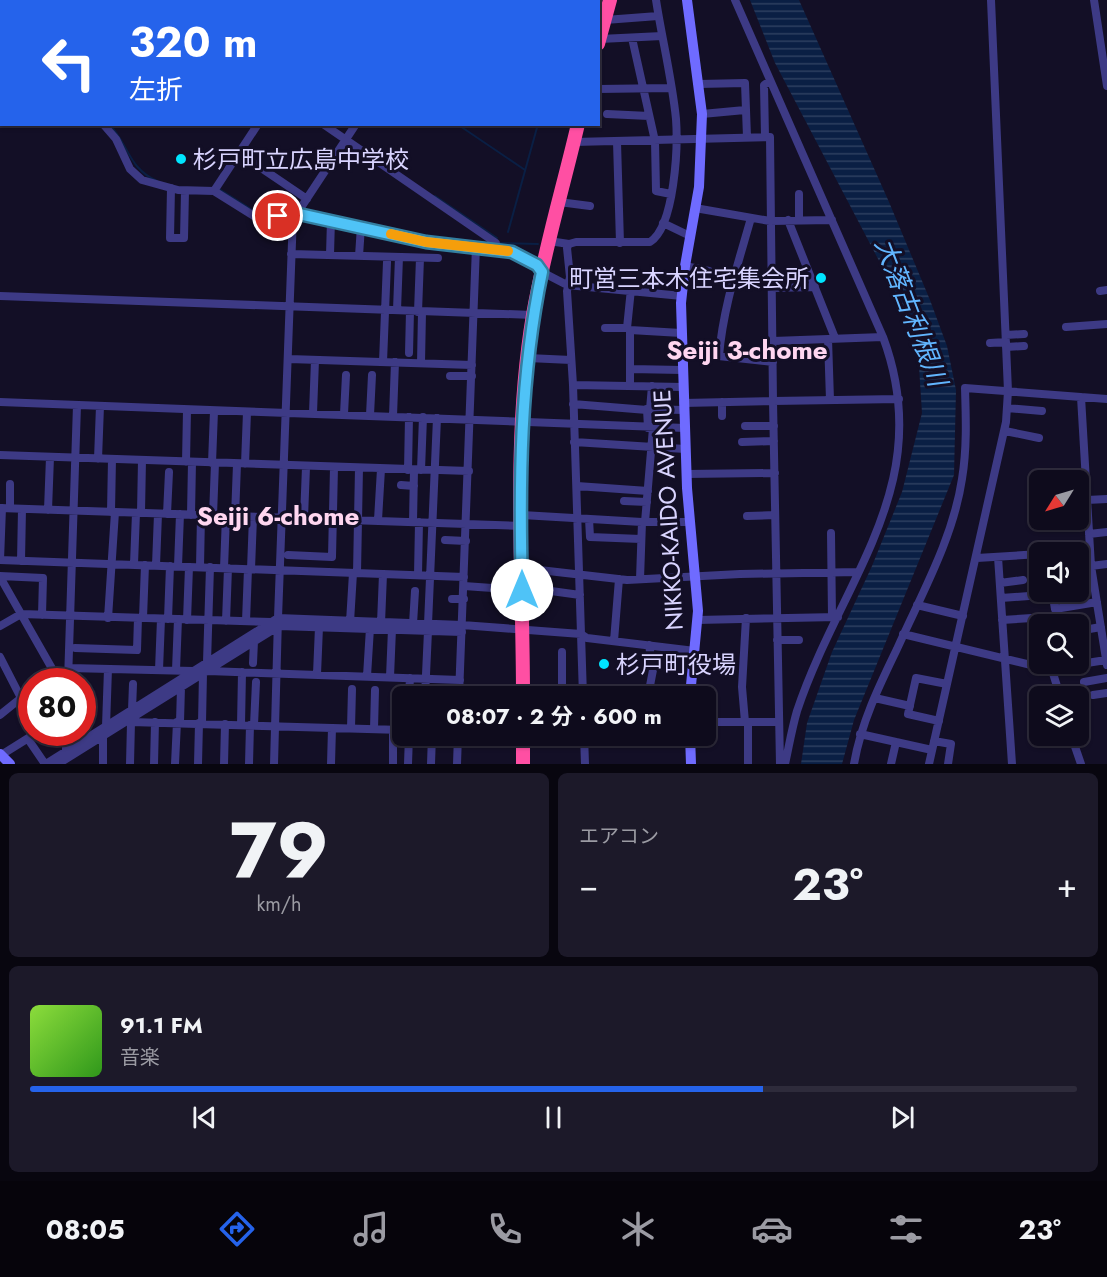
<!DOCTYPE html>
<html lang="ja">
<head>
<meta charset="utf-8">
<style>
	:root { --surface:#0e0b1c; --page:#1c1929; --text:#f1f3f6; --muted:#9b9ba3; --line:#2e2b3b; --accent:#2563eb }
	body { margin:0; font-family:Jost,"Noto Sans JP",sans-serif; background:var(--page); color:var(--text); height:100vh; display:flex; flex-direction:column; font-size:22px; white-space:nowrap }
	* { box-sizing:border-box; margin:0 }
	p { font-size:20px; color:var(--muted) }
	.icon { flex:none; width:33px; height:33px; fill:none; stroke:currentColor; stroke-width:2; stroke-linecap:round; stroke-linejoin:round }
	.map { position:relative; height:764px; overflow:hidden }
	.panel { display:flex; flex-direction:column; gap:9px; padding:9px; background:#08060f; flex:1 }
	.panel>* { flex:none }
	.top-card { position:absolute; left:0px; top:0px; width:600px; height:126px; box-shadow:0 2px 4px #0004,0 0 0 2px var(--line); background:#2563eb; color:#fff; overflow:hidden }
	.needle { width:39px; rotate:233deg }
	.tools { position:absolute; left:1029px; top:470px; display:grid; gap:12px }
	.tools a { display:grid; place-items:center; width:60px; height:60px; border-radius:9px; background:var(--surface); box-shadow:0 2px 4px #0004,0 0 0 2px var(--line); font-size:30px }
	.speed { position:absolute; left:18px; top:668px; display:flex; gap:12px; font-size:30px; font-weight:700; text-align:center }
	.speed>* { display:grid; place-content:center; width:78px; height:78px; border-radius:50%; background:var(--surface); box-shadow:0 2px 4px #0004,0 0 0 2px var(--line); line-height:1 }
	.speed .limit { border:9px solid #d22; background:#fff; color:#111 }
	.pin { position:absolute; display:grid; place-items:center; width:51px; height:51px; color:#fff; margin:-26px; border:3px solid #fff; border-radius:50%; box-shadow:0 2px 6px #0007 }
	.me { position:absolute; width:66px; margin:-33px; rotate:0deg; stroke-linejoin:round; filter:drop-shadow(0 0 4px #0008) }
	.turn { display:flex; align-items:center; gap:21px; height:126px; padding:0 30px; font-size:27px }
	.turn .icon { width:78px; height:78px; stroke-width:2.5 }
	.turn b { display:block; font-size:42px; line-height:51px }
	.big { font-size:45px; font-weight:700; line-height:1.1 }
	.panel .card { flex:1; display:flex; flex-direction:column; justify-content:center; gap:9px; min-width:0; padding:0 21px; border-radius:9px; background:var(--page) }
	.panel .dial { align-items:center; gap:0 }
	.dial b { font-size:78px; line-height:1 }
	.song { display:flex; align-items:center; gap:18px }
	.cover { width:72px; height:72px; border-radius:9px; background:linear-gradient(135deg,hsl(90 70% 55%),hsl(110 70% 35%)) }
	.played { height:6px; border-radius:3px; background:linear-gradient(90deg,var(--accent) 70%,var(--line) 70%) }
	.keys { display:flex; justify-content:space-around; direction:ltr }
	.heat { display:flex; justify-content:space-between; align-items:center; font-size:33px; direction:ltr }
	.panel .tiles { flex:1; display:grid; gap:9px; grid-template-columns:1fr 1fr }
	.card:last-child { grid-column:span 2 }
	.trip { position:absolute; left:392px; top:686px; width:324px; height:60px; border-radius:9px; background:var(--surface); box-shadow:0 2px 4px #0004,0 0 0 2px var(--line); font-weight:700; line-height:60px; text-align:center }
	.tabs { display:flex; height:96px; justify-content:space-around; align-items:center; background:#06040b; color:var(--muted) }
	.tabs .icon { width:42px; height:42px }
	.tabs .current { color:var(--accent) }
	.tabs b { font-size:27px; color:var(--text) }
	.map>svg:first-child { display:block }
	.water { fill:url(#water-rules) }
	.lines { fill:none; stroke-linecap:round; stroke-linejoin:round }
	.stream { stroke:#0a1f44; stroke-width:2 }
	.street { stroke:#3d3a85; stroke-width:8 }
	.secondary { stroke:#6f6bff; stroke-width:10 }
	.highway { stroke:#ff4fa3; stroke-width:14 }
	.route-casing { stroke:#337fa1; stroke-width:15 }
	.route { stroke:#4fc3f7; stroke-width:10 }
	.slow { stroke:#f59e0b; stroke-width:10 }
	.poi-dot { fill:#00e5ff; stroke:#130f26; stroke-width:2 }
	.labels { text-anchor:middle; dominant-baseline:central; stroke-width:6; stroke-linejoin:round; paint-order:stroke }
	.poi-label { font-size:24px; fill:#d9d4ff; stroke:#130f26; text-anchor:start }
	.street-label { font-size:24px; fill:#d9d4ff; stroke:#130f26 }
	.water-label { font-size:26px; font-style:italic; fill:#62b6ff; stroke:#130f26 }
	.neighbourhood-label { font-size:26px; font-weight:bold; fill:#ffd6f0; stroke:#130f26 }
</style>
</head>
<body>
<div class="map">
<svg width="1107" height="764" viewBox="0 0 1107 764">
	<defs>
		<pattern id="water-rules" width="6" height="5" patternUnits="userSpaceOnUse" patternTransform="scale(1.5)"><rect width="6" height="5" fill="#0a1f44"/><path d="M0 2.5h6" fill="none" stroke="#2d3f60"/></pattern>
	</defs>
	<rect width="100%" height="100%" fill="#130f26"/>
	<path class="water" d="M750,0H799L889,202L930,300L947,346L956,390L954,475L854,720L842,764H801L807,723L832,652L872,566L902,492L922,413L918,351L897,295L775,63Z"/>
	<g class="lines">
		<path class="stream" d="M274,0L275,2
			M539,0L541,2
			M109,124C129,145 128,168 157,181
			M457,124L525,170
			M219,189L254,211L269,214
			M435,196L497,238
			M301,211L398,232
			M508,232L538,124
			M424,238L490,243
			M499,243L538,244"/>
		<path class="street" d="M13,0L16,2
			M266,0L269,2
			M408,0L410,2
			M735,0L883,337L773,341
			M1094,0L1107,86
			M129,2L130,0
			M440,2L441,0
			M0,7L2,6
			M605,20L658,16
			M0,38L2,40
			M632,38L655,141L656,191L671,194
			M600,39L662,36
			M699,84L745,83L747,137
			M598,89L671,88
			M607,114L649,116
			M702,114L745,110
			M0,121L2,119
			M103,124L116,139L130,169L142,180L178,190L214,191L254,216L263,218L299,214L426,242L496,249L512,252L537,265L542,272L567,285L682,296
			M323,124L496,243V249
			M765,137L764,85L770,81
			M574,142L770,137L773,401L683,403
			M617,142L620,243
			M239,153L307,199
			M171,188L170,238H184L185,191
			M214,191L258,124
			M799,194V220
			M559,202L590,206
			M695,208L770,221L832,220
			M788,220L835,338
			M663,223L690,236
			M549,241L569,244
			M291,254L438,258
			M330,255L331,219
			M359,256L361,226
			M685,266L709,271
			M771,288L815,287
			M1100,291L1107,290
			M0,296L533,315
			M397,310L399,257
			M418,312L420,258
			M1066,327L1107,324
			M605,328H627L631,289
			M1006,335L1024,334
			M828,339L830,400
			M990,343L1006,342
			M1006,347L1024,346
			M682,352L773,362
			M409,353L410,311
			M719,356C723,308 738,264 751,218
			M528,358L571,360
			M289,359L472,365
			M383,362L387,262
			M421,363L422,312
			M630,369L682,370
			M450,376H472
			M573,385L683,387
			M630,385V330L681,333
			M1081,397L1091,566L1107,665
			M0,402L685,428
			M573,404L647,410
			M1007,408L1042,411
			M650,409L652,386
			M313,413L315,360
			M344,414L346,375
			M370,415L372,375
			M393,416L395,362
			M722,416V402
			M745,426H774
			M648,428L647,409L683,410
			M1005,431L1039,438
			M574,442L685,449
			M742,442L774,441
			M0,455L469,471
			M98,459L100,406
			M186,462L187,410
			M212,463L214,411
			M245,464L247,412
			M408,470L409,417
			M421,470L423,417
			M686,474L775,473
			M401,485L414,486
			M577,486L648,491
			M1087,500L1107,499
			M624,501L647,502
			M0,508L522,526
			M10,508V484
			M48,510L50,457
			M111,512L112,459
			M141,513L142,460
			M167,514L169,472
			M191,515L192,462
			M522,515L642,522H690
			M213,516L215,463
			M747,516L775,515
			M235,517L237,464
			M304,518L306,467
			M589,519L590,537L641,539
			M378,520L381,469
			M1041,521L1075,519
			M413,522L414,470
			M645,522L653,428
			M831,533L832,617
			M1089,534L1107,532
			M445,540L466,541
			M1078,552L1090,551
			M288,555L332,557L334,467
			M998,557L1012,764
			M977,558L1040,554
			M0,560L464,577
			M0,560L2,508
			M21,561L22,509
			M134,564L136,513
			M156,565L158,514
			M178,566L180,514
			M1091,566L1107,564
			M200,567L201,515
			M224,568L226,516
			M522,568L627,580L740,574L858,572
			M251,569L253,517
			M357,573L359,468
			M418,575L419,522
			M0,576L43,578L42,615
			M0,577L54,672L52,681
			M640,579L642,522
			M1078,582L1093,579
			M1000,583L1023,580
			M464,586L522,590
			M522,587L580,595
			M1052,591L1055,609L1097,602
			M1001,598L1029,596
			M452,599H464
			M917,605L963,616
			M108,618L115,512
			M143,618L145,565
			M168,619L170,566
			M187,620L189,567
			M697,620L838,617
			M1002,620L1032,618
			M226,621L228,568
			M246,621L248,569
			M350,622L353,573
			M381,623L383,574
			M413,624L415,591
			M428,624L437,418
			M0,626L21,614L271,622
			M1078,631L1101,627
			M903,634L1052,670L1060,696
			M777,640H799
			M614,641L619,579
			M75,648L137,650L138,618
			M0,657L21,698L0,715
			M207,662L210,567
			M253,663L254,641
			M1074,665L1106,660
			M69,668L193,671
			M159,670L161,619
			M176,670L178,619
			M208,671L460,680
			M317,674L319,627
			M367,676L370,628
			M390,677L392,629
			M68,681L77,405
			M1084,682L1107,678
			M523,693L583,696L573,385L567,291L570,277L567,248L569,244L576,242H650C675,226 678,146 676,119C672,79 662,39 656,0
			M1093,695L1107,693
			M409,696L410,678
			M425,696L428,631
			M459,696L476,246
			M562,696V652
			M648,696L653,670L649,645
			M21,698L32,697
			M875,698L910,706
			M132,710L133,684
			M130,719L131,722L402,730
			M939,721L908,714L916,678L947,684
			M180,722L181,687
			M705,722H779
			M745,722L742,687L746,618
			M202,723L203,673
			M241,725L242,672
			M254,725L256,682
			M106,726L108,669
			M351,728L352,689
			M374,729L375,690
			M860,734L932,750
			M562,735V742L584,741
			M584,735L585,764
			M1071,735L1081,764
			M28,739L45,764
			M934,741L951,744L948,764
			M66,751V732
			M1,755L38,732
			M46,764L278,618L293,215L300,209L356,124
			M58,764L279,626L462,632
			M103,764V735
			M130,764L131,722
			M154,764L155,722
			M175,764L177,722
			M198,764L199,723
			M224,764L225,724
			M249,764L250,725
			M274,764L278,618L462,625L581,634L587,638L695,651
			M331,764L332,728
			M393,764V730
			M408,764L409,735
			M431,764L432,735
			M457,764L458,735
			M748,764V722
			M780,764L773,401L899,399
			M785,764C789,746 792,728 797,711C841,579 938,485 883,337
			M854,764C861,723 879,686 897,649C921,595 953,539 962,479C967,449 966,419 965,388L1107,399
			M891,764L896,742
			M929,764L1006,422L1008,391L991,0"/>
		<path class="secondary" d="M687,0L702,114L699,187L685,266L681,303L687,488L698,611L690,696
			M690,735L691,764
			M0,754L10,764"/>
		<path class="highway" d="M598,44L610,0
			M523,696C523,570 512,440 533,315C544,251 563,188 578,124
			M523,764V735"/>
	</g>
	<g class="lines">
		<defs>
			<path id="route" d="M278,216L299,214L426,242L512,252L537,265L542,272C520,377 519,483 522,590"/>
		</defs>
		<use href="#route" class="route-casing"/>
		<use href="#route" class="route"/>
		<path class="slow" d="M391,234L426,242L508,251"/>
	</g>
	<g class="poi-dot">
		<circle cx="181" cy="159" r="6"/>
		<circle cx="821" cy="278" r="6"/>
		<circle cx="604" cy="664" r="6"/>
	</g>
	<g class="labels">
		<g class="poi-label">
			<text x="193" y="159">杉戸町立広島中学校</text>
			<text x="809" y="278" text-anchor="end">町営三本木住宅集会所</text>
			<text x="616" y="664">杉戸町役場</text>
		</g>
		<g class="street-label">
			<text transform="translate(668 510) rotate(-93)">NIKKO-KAIDO AVENUE</text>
		</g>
		<g class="water-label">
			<text transform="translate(911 312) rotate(69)">大落古利根川</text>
		</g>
		<g class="neighbourhood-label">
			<text x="747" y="350">Seiji 3-chome</text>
			<text x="278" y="516">Seiji 6-chome</text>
		</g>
	</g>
</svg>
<div class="tools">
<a><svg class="needle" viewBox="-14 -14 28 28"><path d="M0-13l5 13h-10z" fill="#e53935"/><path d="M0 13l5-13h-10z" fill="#9b9ba3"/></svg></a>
<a><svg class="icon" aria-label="sound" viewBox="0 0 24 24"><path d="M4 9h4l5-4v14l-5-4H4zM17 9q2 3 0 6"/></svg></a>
<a><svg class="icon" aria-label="search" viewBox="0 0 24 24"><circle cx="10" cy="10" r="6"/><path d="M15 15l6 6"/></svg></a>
<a><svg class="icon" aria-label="layers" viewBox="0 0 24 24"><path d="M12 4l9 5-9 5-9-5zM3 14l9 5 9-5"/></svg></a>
</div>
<div class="speed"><div class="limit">80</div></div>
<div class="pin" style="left:278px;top:216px;background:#d93025"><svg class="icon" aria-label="arrive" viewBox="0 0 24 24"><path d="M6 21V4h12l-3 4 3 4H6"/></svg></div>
<svg class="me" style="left:522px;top:590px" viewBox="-20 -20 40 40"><circle r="19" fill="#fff"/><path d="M0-13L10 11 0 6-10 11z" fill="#4fc3f7"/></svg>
<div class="trip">08:07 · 2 分 · 600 m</div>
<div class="top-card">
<div class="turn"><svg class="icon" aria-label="left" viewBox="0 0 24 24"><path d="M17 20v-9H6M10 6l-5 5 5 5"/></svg><div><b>320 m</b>左折</div></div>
</div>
</div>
<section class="panel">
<div class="tiles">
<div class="card dial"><b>79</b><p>km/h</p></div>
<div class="card"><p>エアコン</p>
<div class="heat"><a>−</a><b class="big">23°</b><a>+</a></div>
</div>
<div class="card">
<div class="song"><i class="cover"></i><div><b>91.1 FM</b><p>音楽</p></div></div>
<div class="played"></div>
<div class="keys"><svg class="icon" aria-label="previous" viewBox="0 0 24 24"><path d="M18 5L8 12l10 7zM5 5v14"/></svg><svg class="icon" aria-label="pause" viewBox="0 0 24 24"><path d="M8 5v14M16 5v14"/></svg><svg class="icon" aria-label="next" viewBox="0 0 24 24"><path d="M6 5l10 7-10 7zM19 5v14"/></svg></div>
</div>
</div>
</section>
<nav class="tabs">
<b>08:05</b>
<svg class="icon current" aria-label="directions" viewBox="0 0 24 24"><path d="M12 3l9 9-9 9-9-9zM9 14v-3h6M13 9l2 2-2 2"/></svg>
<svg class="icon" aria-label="music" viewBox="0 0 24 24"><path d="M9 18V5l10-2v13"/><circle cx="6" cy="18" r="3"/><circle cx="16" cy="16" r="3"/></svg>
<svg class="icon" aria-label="phone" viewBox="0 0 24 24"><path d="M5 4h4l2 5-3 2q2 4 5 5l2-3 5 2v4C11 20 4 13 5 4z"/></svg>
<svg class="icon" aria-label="climate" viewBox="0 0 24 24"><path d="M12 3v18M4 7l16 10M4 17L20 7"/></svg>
<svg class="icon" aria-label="car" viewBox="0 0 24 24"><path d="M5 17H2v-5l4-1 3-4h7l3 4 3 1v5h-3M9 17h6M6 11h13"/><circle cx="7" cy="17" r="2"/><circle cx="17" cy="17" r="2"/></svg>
<svg class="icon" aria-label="filters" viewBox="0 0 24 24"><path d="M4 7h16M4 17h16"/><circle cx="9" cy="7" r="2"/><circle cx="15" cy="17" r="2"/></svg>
<b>23°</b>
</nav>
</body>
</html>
